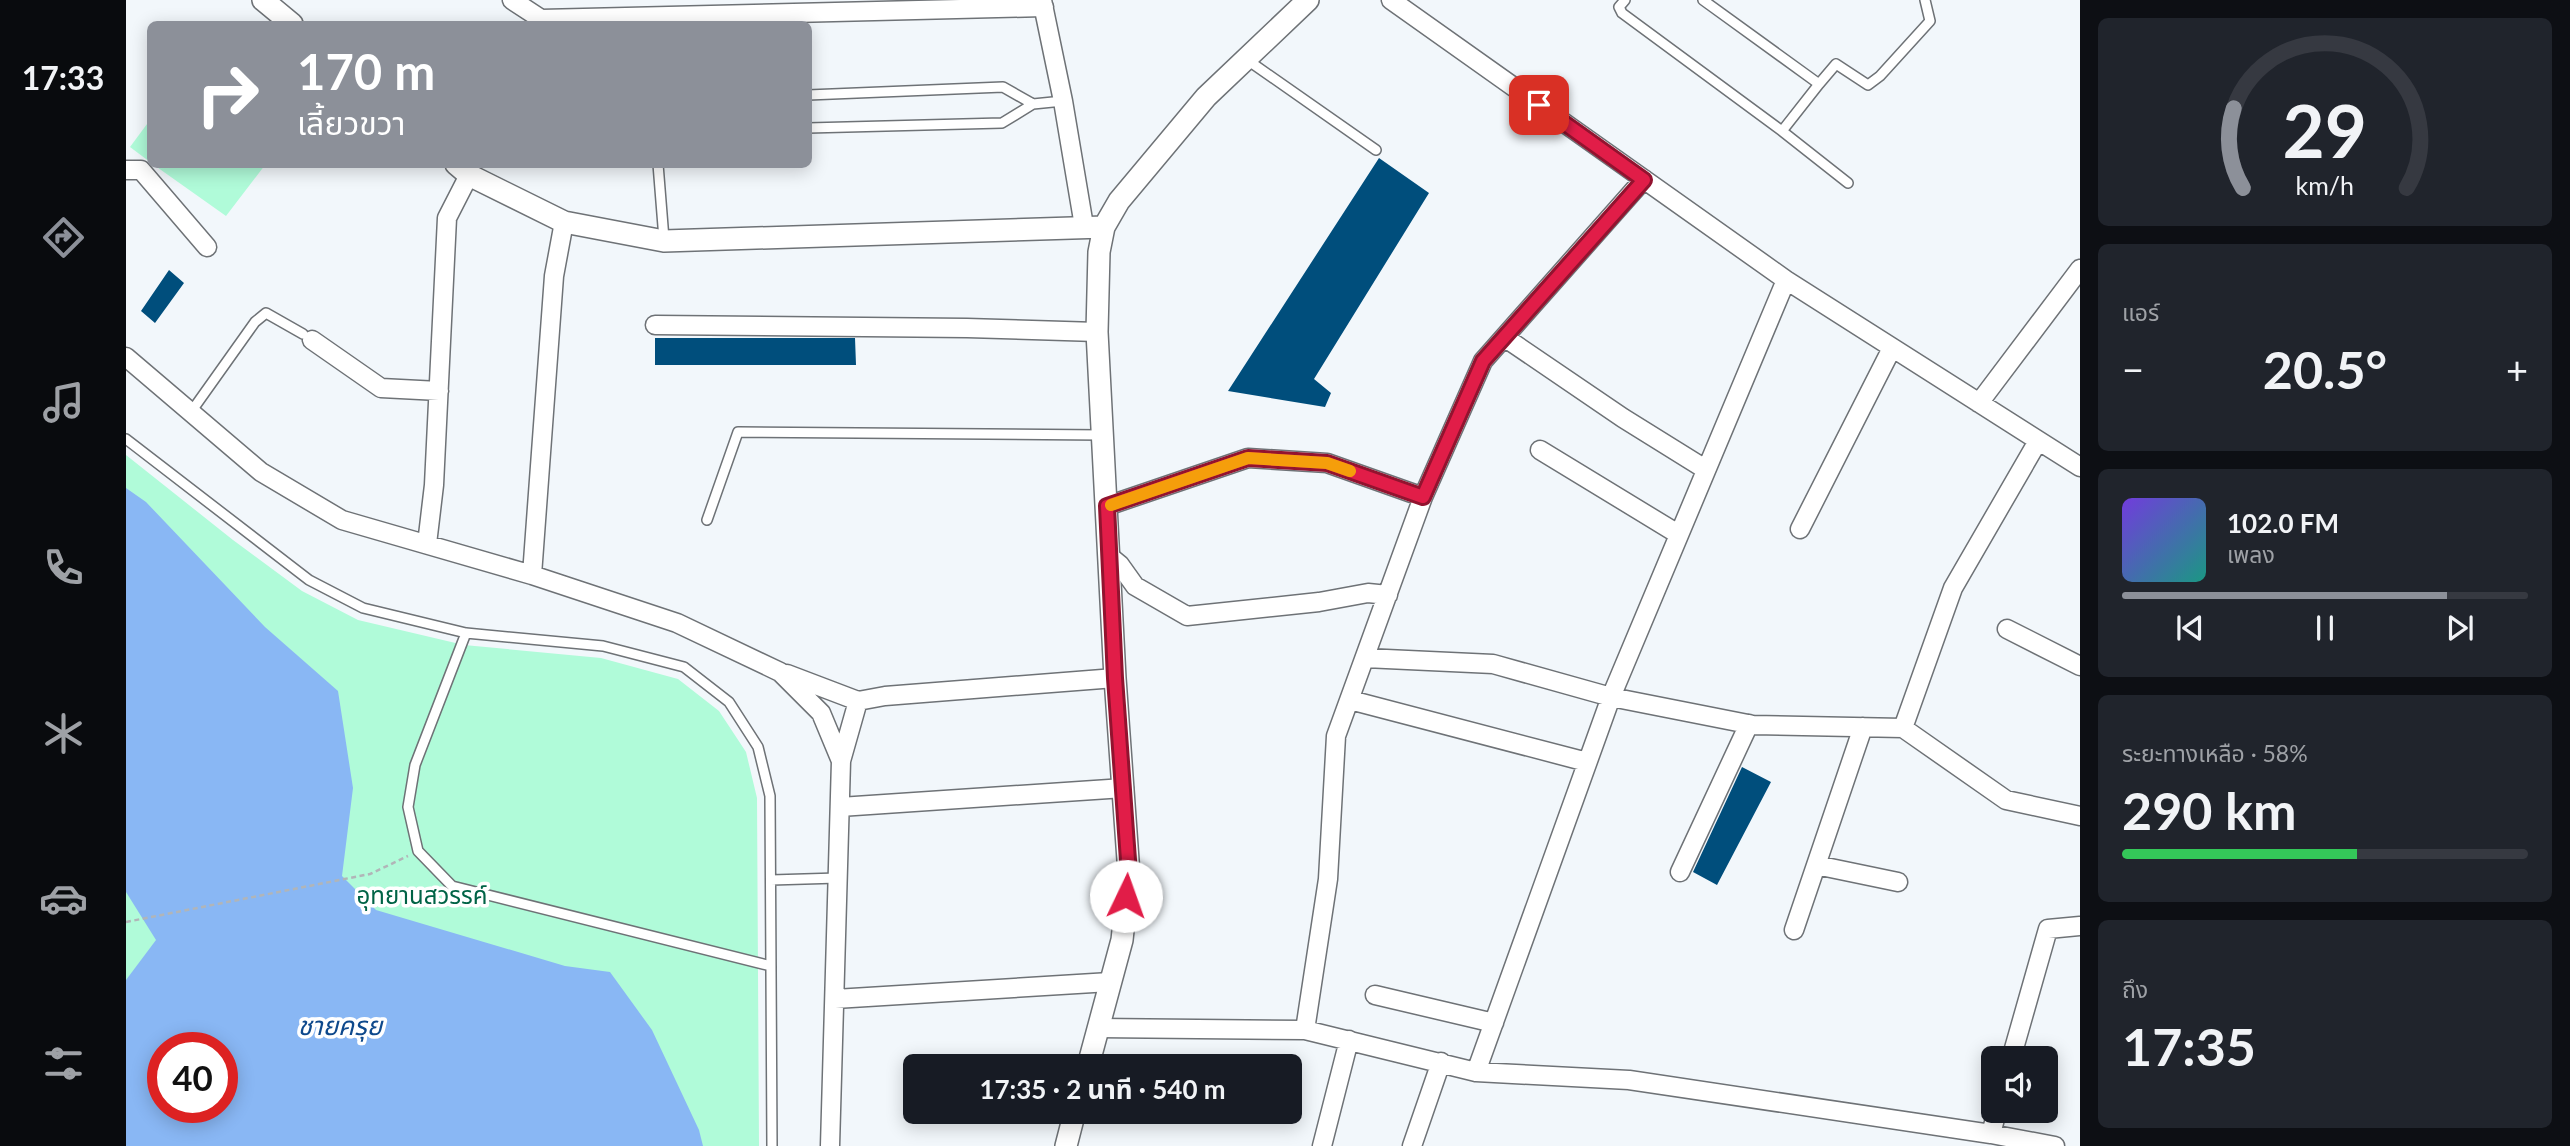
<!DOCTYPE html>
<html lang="th">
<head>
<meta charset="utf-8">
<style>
	:root { --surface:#171b24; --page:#20242c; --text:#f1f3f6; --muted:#9ea1a6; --line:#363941; --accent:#8c9099 }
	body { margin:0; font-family:Lato,"Noto Sans Thai",sans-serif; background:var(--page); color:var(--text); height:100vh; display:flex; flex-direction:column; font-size:26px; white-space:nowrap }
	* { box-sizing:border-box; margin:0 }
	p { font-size:23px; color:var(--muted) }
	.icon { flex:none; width:38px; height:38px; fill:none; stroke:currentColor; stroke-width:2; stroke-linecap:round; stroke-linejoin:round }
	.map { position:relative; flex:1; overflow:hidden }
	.side { display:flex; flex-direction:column; gap:18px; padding:18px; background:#0d0f14; width:490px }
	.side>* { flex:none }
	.hud { position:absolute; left:21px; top:21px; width:665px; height:147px; border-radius:10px; box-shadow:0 4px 18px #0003; background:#8c9099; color:#fff; overflow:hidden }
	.tools { position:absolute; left:1855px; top:1046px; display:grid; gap:14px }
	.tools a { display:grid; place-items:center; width:77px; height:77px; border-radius:10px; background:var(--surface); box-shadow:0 4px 18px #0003; font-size:35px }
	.speed { position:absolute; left:21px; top:1032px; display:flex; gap:14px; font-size:35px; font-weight:700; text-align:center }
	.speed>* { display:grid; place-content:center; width:91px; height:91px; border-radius:50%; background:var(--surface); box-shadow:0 4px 18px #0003; line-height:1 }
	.speed .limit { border:10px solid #d22; background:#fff; color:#111 }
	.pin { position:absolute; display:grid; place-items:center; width:60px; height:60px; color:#fff; margin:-30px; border-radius:14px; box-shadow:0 4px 10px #0006 }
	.me { position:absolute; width:77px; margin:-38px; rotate:3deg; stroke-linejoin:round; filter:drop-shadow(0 0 5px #0008) }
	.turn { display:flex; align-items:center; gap:24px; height:147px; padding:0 35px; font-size:32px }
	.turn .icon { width:91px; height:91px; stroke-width:2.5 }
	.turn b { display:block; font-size:49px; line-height:60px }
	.big { font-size:52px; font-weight:700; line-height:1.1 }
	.side .card { flex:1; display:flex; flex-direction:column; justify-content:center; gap:10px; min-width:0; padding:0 24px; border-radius:10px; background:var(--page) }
	.side .dial { align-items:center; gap:0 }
	.dial svg { height:182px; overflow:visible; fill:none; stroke:var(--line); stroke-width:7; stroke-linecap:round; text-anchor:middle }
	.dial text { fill:var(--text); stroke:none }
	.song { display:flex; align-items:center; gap:21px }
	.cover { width:84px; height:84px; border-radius:10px; background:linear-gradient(135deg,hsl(260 70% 55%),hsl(170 70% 35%)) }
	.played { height:7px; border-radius:4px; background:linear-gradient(90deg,var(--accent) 80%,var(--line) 80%) }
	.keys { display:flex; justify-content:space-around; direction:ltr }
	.heat { display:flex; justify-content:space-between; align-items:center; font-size:38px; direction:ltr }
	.charge { height:10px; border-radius:5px; background:linear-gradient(90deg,#34c759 58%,var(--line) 0) }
	.trip { position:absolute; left:777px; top:1054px; width:399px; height:70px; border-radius:10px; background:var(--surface); box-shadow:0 4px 18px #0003; font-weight:700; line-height:70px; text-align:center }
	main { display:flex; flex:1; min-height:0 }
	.tab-bar { display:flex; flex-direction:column; width:126px; justify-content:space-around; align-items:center; background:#090b0e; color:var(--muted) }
	.tab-bar .icon { width:49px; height:49px }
	.tab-bar .on { color:var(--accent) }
	.tab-bar b { font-size:32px; color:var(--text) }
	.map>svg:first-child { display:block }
	.green { fill:#b0fbd9; fill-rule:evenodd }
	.water { fill:#89b7f4; fill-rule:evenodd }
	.building { fill:#004e7c }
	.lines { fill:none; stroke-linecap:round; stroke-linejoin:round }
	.service-casing { stroke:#6e7276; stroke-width:12 }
	.minor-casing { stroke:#6e7276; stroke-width:21 }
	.tertiary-casing { stroke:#6e7276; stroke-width:24 }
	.path { stroke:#b1b5b8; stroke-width:2.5; stroke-dasharray:5 3.5; stroke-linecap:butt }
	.service { stroke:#fff; stroke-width:9 }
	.minor { stroke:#fff; stroke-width:18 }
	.tertiary { stroke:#fff; stroke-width:21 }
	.route-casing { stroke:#92132f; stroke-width:18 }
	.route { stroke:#e11d48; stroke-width:12 }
	.slow { stroke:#f59e0b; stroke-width:12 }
	.labels { text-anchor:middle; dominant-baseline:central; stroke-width:7; stroke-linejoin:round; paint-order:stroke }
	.park-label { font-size:24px; fill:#006346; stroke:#fff }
	.water-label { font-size:26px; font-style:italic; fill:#0e498c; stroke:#fff }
</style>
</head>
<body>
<main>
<nav class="tab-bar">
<b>17:33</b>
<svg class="icon on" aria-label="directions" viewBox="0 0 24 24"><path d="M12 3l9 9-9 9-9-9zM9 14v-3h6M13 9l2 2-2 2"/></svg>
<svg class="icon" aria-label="music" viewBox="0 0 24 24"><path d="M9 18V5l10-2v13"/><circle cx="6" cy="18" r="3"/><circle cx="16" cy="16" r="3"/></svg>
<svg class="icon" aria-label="phone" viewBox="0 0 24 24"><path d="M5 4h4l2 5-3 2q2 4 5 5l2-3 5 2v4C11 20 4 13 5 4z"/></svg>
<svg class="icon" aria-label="climate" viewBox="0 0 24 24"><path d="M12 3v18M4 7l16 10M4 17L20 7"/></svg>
<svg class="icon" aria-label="car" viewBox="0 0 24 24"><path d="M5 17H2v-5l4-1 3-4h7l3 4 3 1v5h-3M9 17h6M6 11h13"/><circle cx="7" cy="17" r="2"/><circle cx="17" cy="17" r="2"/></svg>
<svg class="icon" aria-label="filters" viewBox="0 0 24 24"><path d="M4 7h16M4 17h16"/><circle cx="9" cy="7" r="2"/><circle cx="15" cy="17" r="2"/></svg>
</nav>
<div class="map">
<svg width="1954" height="1146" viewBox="0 0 1954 1146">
	<rect width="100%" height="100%" fill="#f2f7fb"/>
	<path class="green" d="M24,120V162L4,147Z
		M28,165H139L100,216Z
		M0,455L107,540L176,591L232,620L338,645L475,658L552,679L593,711L620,752L631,798L633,1146H0ZM37,1048H96V1108H37Z"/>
	<path class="water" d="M0,488L20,502L139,627L212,691L227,788L216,876L250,910L439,966L484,972L526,1030L573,1130L577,1146H0V980L30,940L0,892ZM37,1048H96V1108H37Z"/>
	<path class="building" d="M1253,158L1303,193L1188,379L1205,393L1199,407L1102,391Z
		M43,270L58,283L29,323L15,311Z
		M529,338H729L730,365H529Z
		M1616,767L1645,782L1591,885L1567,872Z"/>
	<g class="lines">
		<defs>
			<path id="service" d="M1499,0L1493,7L1496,13L1656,131L1722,183
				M1577,0L1693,84L1710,64L1742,85L1754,76L1804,21L1799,0
				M1120,59L1250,150
				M682,95L877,87L907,104
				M682,128L876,123L907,104L937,101
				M1656,131L1693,84
				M532,164L538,239
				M65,412L129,322L140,313L177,334
				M0,439L183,580L237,608L340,633L477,646L558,667L603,702L632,747L644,796L646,1146
				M581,520L612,432L976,435
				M340,633L289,765L282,807L292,851L326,886L645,966
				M645,880L712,878"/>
			<path id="minor" d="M386,0L415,19L918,7
				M916,0L937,101L958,226
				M1265,0L1660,280L1954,467
				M0,170H15L81,247
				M529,325L841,328L971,332
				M1378,337L1497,418L1579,469
				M186,340L255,388L313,391
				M0,357L135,472L216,520L406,575L551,623L654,672L695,713L715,761L704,1146
				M1853,403L1954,269
				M1414,450L1552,534
				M981,506L1122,458L1201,463L1297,497
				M1674,529L1766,348
				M301,544L308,485L321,218L343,175
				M983,556L994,565L1009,586L1061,616L1193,602L1242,593L1262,595
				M406,575L428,276L438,222
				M1881,629L1954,666
				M1239,658L1367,664L1485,697L1627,725L1777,728L1880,800L1954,816
				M661,674L732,701L759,696L989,678
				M1224,700L1461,762
				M1777,728L1827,588L1912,441
				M715,761L732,701
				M714,807L998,788
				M1690,865L1772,882
				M1554,872L1623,724
				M1668,930L1737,727
				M1249,995L1368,1023
				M709,999L984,982
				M972,1028L1179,1030L1350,1072L1503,1080L1865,1134L1929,1146
				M1179,1030L1202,879L1210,736L1297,497L1357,361L1518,179
				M1885,1059L1922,929L1954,926
				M1350,1072L1485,697L1660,280
				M1865,1134L1871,1111
				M1196,1146L1223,1040
				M1286,1146L1315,1062"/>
			<path id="tertiary" d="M137,0L166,24
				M330,164L343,175L438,222L538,241L978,227
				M962,1066L996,940L1003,874L989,678L971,332L973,252L978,227L993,201L1080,97L1182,0
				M940,1146L949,1111"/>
		</defs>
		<use href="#service" class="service-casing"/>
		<use href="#minor" class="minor-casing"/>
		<use href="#tertiary" class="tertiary-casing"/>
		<path class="path" d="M0,922L244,874L282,856"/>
		<use href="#service" class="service"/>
		<use href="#minor" class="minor"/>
		<use href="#tertiary" class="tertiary"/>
	</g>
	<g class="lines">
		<defs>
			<path id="route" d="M1000,896L1003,874L989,678L981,506L1122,458L1201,463L1297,497L1357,361L1518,180L1413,105"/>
		</defs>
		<use href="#route" class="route-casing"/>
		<use href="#route" class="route"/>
		<path class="slow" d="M985,505L1122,458L1201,463L1224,471"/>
	</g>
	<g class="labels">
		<g class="park-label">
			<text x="296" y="894">อุทยานสวรรค์</text>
		</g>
		<g class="water-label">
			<text x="214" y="1025">ชายครุย</text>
		</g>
	</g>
</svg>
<div class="tools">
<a><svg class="icon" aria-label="sound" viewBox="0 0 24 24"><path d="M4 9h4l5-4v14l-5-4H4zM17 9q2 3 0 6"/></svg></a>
</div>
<div class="speed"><div class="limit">40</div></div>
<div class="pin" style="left:1413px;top:105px;background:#d93025"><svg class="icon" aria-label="arrive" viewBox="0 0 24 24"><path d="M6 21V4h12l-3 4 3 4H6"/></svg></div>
<svg class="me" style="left:1000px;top:896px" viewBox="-20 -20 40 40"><circle r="19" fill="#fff"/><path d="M0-13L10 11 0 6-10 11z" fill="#e11d48"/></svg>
<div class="trip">17:35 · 2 นาที · 540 m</div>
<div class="hud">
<div class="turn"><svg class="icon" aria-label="right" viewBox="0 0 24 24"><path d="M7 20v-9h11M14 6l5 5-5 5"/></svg><div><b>170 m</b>เลี้ยวขวา</div></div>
</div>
</div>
<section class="side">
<div class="card dial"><svg viewBox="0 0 100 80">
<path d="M14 69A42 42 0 1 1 86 69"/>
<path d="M14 69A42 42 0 0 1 10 34" stroke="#8c9099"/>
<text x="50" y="56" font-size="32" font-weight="700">29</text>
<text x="50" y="72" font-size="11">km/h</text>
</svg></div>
<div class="card"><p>แอร์</p>
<div class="heat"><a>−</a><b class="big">20.5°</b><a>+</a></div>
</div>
<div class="card">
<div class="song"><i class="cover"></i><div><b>102.0 FM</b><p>เพลง</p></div></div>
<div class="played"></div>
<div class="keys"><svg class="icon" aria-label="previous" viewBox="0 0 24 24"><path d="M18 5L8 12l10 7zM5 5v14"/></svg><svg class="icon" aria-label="pause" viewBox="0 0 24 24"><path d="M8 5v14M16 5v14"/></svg><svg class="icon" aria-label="next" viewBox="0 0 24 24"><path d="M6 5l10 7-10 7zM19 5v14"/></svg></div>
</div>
<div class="card"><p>ระยะทางเหลือ · 58%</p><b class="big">290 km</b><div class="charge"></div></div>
<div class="card"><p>ถึง</p><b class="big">17:35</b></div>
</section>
</main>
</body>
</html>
